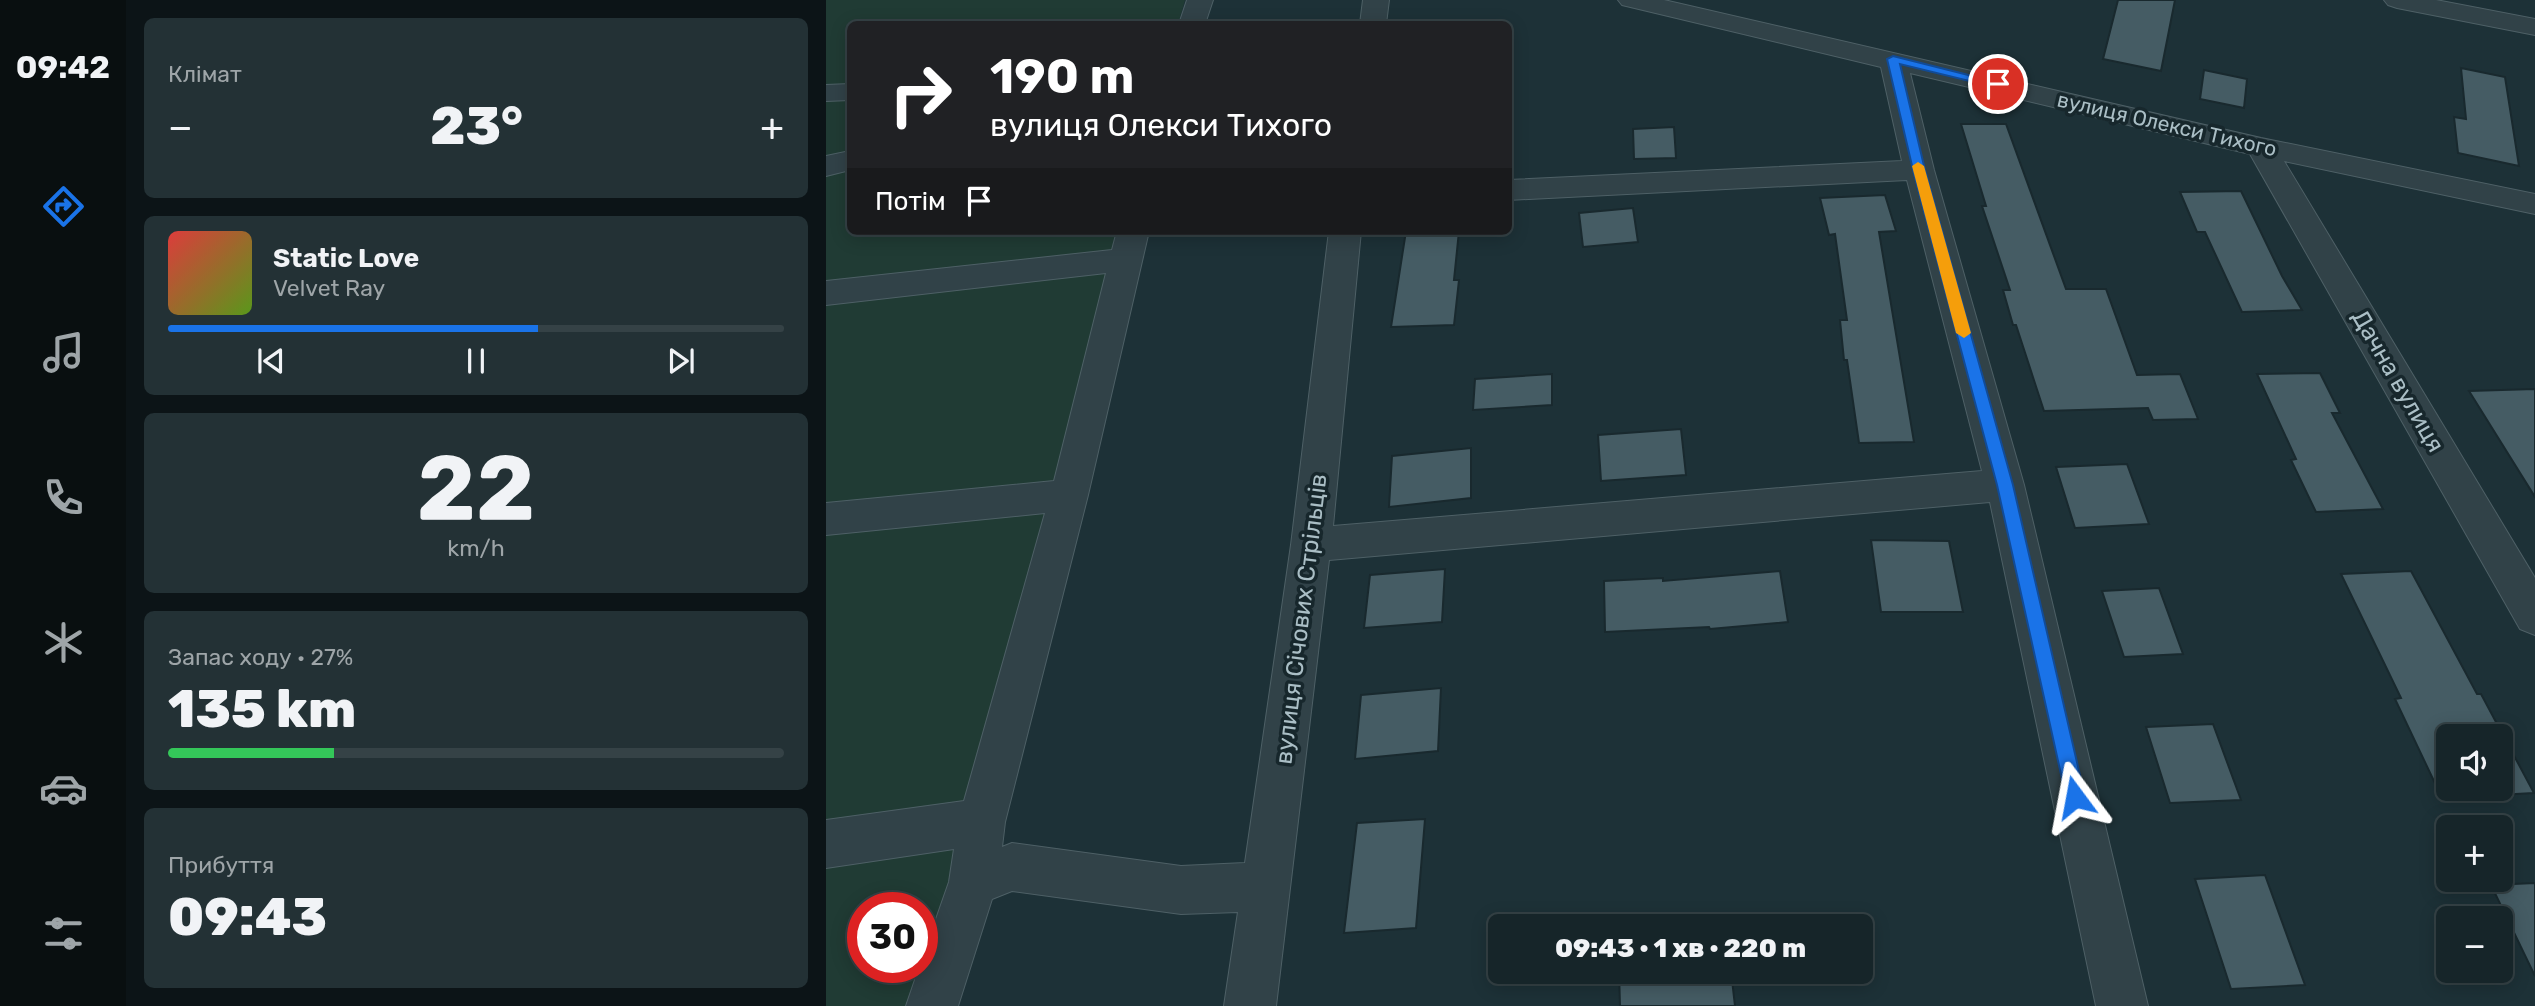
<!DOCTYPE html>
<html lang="uk">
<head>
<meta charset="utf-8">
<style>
	:root { --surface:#162529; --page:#233135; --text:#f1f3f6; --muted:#9ea5a8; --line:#354246; --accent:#1a73e8 }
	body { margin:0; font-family:Rubik,sans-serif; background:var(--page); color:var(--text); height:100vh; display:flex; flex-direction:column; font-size:26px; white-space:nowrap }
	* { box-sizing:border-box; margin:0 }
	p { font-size:23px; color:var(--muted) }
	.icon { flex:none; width:38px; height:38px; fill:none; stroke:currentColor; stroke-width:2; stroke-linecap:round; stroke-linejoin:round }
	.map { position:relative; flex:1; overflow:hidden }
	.details { display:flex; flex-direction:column; gap:18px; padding:18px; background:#0c1417; width:700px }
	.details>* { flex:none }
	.top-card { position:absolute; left:21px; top:21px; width:665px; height:214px; border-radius:10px; box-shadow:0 4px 18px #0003,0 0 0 2px var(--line); background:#202124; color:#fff; overflow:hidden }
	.tools { position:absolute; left:1610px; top:724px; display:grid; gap:14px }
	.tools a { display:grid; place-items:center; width:77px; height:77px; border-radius:10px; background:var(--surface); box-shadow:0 4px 18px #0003,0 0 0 2px var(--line); font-size:35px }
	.speed { position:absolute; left:21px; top:892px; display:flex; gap:14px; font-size:35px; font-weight:700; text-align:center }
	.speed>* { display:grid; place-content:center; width:91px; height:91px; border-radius:50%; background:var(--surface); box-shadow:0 4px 18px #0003,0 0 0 2px var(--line); line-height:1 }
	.speed .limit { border:10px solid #d22; background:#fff; color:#111 }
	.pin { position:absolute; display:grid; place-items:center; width:60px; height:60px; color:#fff; margin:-30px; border:4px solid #fff; border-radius:50%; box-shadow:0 2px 7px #0007 }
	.me { position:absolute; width:77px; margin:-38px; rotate:347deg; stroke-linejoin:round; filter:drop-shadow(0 0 5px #0008) }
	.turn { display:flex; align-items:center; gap:24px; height:147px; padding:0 28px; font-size:32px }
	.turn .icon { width:91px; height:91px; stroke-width:2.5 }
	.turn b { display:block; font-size:49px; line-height:60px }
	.then { display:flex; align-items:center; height:66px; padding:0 28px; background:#0003; gap:14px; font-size:26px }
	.big { font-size:52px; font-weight:800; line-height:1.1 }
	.details .widget { flex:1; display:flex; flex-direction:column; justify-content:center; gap:10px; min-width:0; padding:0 24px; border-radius:10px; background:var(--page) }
	.details .dial { align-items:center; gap:0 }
	.dial b { font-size:91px; line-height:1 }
	.song { display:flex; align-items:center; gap:21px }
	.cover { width:84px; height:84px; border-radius:10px; background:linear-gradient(135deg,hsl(0 70% 55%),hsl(90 70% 35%)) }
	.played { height:7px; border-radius:4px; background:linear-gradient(90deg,var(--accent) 60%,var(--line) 60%) }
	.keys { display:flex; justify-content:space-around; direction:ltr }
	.heat { display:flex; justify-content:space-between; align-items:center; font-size:38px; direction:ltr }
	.charge { height:10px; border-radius:5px; background:linear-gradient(90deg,#34c759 27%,var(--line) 0) }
	.trip { position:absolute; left:662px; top:914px; width:385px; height:70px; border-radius:10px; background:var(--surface); box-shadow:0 4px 18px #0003,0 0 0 2px var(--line); font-weight:800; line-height:70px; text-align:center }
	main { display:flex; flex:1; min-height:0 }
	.tab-bar { display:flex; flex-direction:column; width:126px; justify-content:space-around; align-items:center; background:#090f10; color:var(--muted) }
	.tab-bar .icon { width:49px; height:49px }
	.tab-bar .on { color:var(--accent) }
	.tab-bar b { font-size:32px; color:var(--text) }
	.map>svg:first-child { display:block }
	.green { fill:#203b34; fill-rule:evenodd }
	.building { fill:#455c64; stroke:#19292e; stroke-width:2; fill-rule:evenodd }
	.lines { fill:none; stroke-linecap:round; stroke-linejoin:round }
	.minor-casing { stroke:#4e6066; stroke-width:2 }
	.minor { fill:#314248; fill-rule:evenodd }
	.route { fill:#1a73e8; stroke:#114b97; stroke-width:2 }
	.slow { fill:#f59e0b }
	.labels { text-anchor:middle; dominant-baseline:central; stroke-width:7; stroke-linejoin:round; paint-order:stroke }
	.far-street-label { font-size:21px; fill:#aabec5; stroke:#17272c }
	.street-label { font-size:24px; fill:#aabec5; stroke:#17272c }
</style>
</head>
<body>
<main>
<nav class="tab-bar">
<b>09:42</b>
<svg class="icon on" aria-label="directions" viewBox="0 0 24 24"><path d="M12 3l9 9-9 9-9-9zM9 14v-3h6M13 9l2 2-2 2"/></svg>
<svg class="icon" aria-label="music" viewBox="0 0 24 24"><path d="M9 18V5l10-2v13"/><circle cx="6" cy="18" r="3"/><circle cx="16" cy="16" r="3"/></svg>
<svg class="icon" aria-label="phone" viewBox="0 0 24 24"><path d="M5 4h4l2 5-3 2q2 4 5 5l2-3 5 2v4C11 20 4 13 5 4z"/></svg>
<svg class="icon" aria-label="climate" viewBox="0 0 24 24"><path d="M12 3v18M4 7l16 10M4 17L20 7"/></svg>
<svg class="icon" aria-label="car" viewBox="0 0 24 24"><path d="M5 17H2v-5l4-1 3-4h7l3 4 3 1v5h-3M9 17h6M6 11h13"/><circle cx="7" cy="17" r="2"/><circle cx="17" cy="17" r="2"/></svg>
<svg class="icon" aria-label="filters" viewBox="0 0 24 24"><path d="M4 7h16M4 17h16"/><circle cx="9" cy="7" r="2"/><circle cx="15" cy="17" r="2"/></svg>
</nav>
<section class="details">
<div class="widget"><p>Клімат</p>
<div class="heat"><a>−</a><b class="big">23°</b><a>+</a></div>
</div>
<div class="widget">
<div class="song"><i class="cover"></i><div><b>Static Love</b><p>Velvet Ray</p></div></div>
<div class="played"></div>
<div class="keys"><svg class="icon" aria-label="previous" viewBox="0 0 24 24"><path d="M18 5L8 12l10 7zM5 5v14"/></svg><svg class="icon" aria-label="pause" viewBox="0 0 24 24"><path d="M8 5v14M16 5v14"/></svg><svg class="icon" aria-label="next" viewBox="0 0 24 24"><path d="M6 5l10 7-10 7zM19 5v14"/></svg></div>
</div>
<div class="widget dial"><b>22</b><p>km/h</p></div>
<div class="widget"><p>Запас ходу · 27%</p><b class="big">135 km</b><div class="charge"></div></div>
<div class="widget"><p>Прибуття</p><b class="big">09:43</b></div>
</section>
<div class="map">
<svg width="1709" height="1006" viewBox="0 0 1709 1006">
	<rect width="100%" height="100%" fill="#1d3137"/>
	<path class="green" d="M0,0H359L352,24H24V231H298L95,1006H0ZM37,908H96V968H37Z"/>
	<path class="building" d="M1292,0H1349L1335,71L1277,59Z
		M1635,68L1679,77L1693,166L1632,153L1628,117L1640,119Z
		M1378,70L1421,79L1418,108L1374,99Z
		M1135,124H1180L1240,289H1280L1311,375L1354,374L1372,419L1327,420L1322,408L1218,411L1190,325H1187L1177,290H1184L1156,206H1160Z
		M848,127L850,158L808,159L807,129Z
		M1415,191L1456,276L1476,310L1416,312L1379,232H1371L1354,192Z
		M1059,195L1070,231L1053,232L1088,442L1033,443L1021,360H1018L1014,320H1021L1009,234L1003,235L994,198Z
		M807,208L812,242L757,247L753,213Z
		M580,231H633L628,280H633L628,325L565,327Z
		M1494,373L1514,413H1506L1557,509L1490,512L1465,460L1470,459L1431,374Z
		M726,374V405L647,410L649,379Z
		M1709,389V497L1643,391Z
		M855,429L860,475L775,481L772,435Z
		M645,448V498L563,507L566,456Z
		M1301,464L1323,524L1249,528L1230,467Z
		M1045,540L1123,541L1137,612H1055Z
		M619,569L616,622L538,628L544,575Z
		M954,571L962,622L884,629L883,627L779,632L778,581L837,578V581Z
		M1585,571L1651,694H1655L1708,793L1616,798L1569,699L1575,698L1515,574ZM1622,737H1675V789H1622Z
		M1333,588L1357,654L1298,657L1276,591Z
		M615,688L612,751L529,759L535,695Z
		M1387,724L1415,800L1344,803L1320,727Z
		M599,819L590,928L518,933L531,823Z
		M1439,875L1479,985L1405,989L1369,879Z
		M1709,883V976L1665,885Z
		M899,916L900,926H808Z
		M793,971H905L909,1006H794Z"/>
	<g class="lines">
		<defs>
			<path id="minor" d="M361,0H387L379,24H353Z
				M537,0H563L560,24H534Z
				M792,0H838L1435,138L1709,194V214L1458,161L1709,578V635L1694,629L1424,154L1084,73L1108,170L1198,485L1322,1006H1270L1164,502L503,560L450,1006H398L412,912L355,914L186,891L166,899L132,1006H80L93,968H96V959L123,882L128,849L0,868V820L138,801L219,513L0,535V503L228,481L280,273L0,305V281L286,250L291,231H323L262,495L179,822L176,847L186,843L355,866L419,863L465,545L503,231H535L507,526L1156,471L1081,180L682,200V180L1076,161L1055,67L796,5Z
				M1558,0H1610L1709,19V35L1571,8L1562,5Z
				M24,84V100L0,101V85Z
				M24,151V170L0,176V156Z"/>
		</defs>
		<use href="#minor" class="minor-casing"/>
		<use href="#minor" class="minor"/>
	</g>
	<path class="route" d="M1067,56L1178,84L1172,88L1074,64L1099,170L1187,485L1259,797L1256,804L1249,807L1243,804L1240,797L1171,485L1087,170L1061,59Z"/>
	<path class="slow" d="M1092,162L1098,166L1145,333L1138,338L1130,333L1086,166Z"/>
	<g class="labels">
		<g class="far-street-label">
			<text transform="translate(1341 124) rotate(13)">вулиця Олекси Тихого</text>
		</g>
		<g class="street-label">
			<text transform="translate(1572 381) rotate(60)">Дачна вулиця</text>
			<text transform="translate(475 619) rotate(-83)">вулиця Січових Стрільців</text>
		</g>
	</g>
</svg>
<div class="tools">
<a><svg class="icon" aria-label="sound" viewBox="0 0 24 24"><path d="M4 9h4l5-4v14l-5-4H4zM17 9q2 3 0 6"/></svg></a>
<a>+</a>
<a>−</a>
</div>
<div class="speed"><div class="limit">30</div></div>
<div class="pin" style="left:1172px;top:84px;background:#d93025"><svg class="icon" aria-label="arrive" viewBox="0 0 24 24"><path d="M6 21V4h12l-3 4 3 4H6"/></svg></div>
<svg class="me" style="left:1249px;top:797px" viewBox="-20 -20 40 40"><path d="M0-17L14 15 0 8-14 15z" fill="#1a73e8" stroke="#fff" stroke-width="4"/></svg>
<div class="trip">09:43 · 1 хв · 220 m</div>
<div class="top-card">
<div class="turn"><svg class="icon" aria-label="right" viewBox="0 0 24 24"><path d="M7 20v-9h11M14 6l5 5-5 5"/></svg><div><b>190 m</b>вулиця Олекси Тихого</div></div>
<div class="then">Потім<svg class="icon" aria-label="arrive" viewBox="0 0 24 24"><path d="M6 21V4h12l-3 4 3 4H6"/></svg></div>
</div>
</div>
</main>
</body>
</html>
